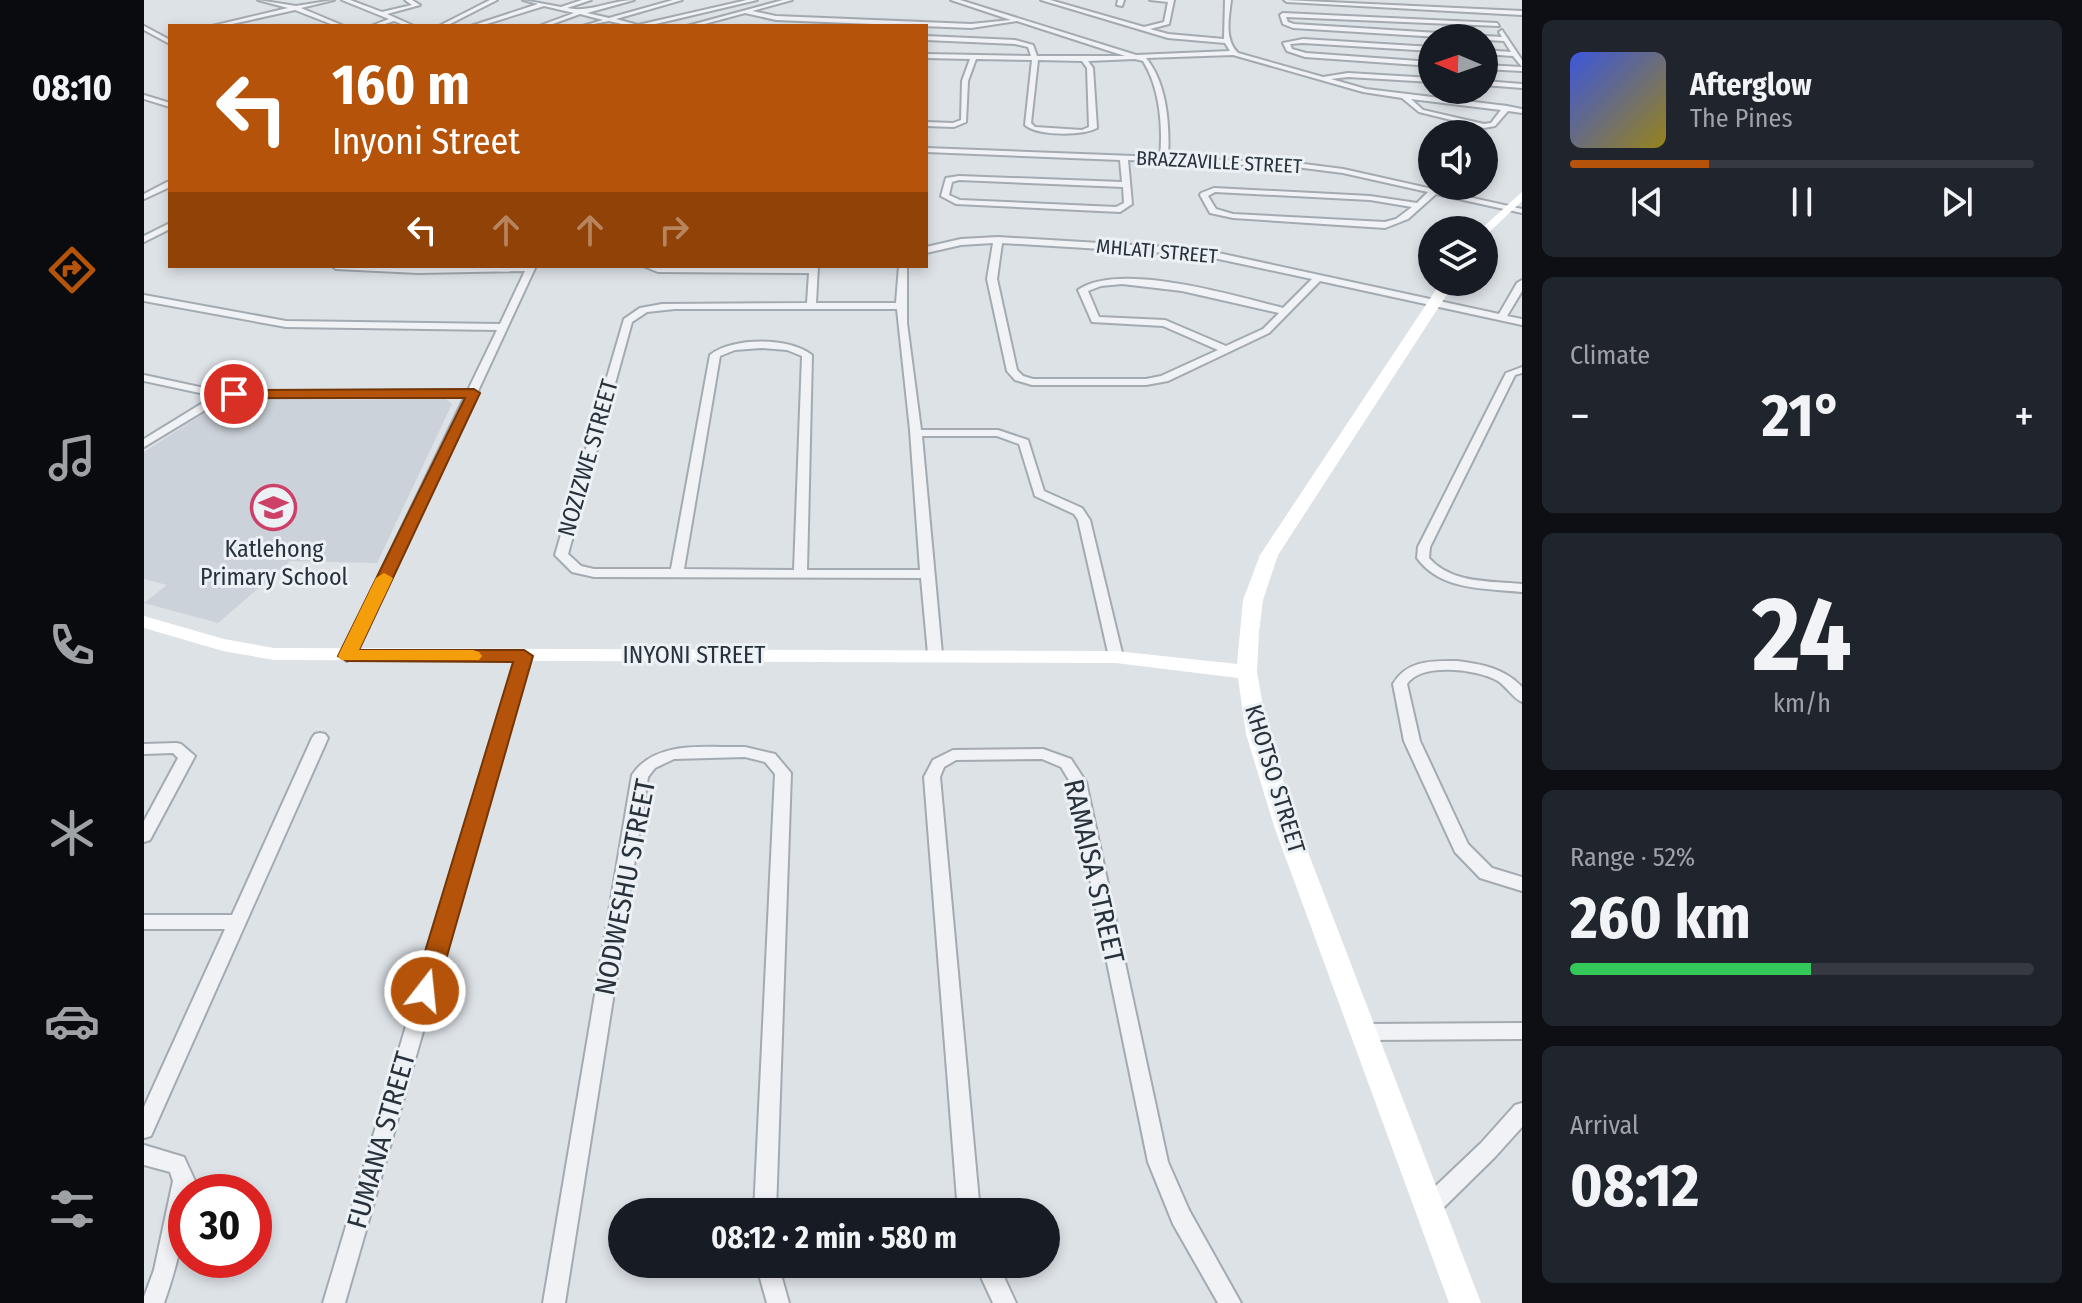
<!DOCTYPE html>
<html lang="en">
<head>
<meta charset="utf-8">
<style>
	:root { --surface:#171b24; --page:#20242c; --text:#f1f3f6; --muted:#9ea1a6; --line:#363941; --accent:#b45309 }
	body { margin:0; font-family:"Fira Sans Condensed",sans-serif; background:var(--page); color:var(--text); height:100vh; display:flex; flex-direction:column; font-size:30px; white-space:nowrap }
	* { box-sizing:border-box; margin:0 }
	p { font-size:26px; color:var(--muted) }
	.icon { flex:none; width:44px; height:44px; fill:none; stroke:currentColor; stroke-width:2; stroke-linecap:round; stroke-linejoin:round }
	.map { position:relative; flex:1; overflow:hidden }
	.drawer { display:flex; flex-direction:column; gap:20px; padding:20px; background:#0d0f14; width:560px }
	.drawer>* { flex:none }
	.banner { position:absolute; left:24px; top:24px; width:760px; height:244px; border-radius:0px; box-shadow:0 4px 12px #0003; background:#b45309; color:#fff; overflow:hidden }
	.needle { width:52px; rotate:272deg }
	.fabs { position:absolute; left:1274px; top:24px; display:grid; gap:16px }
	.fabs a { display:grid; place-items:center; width:80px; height:80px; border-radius:50%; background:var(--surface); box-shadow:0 4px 12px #0003; font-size:40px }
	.speed { position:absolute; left:24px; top:1174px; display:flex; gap:16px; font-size:40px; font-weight:700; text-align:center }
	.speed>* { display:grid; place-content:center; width:104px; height:104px; border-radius:50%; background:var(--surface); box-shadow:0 4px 12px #0003; line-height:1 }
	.speed .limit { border:12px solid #d22; background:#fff; color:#111 }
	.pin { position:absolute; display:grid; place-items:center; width:68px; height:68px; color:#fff; margin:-34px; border:4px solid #fff; border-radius:50%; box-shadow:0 2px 8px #0007 }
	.me { position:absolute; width:88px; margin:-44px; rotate:16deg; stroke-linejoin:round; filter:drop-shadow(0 0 6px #0008) }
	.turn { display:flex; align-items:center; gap:28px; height:168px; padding:0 32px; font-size:36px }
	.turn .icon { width:104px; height:104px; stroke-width:2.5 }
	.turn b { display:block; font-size:56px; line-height:68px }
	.lanes { display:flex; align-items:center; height:76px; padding:0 32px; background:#0003; justify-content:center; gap:40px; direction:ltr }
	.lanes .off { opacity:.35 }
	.big { font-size:60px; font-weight:700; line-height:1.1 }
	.drawer .tile { flex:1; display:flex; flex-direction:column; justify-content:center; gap:12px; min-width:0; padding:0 28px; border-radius:12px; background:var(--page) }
	.drawer .dial { align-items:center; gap:0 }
	.dial b { font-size:104px; line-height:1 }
	.song { display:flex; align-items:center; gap:24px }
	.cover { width:96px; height:96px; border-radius:12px; background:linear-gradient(135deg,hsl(230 70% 55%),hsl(50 70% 35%)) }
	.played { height:8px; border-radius:4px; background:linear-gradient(90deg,var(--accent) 30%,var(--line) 30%) }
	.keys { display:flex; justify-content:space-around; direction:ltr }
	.heat { display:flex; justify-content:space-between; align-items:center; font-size:44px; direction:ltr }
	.charge { height:12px; border-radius:6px; background:linear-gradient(90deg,#34c759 52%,var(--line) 0) }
	.trip { position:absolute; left:464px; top:1198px; width:452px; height:80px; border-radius:40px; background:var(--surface); box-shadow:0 4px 12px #0003; font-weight:700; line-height:80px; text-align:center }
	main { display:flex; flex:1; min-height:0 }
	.dock { display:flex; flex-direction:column; width:144px; justify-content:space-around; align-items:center; background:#090b0e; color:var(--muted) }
	.dock .icon { width:56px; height:56px }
	.dock .selected { color:var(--accent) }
	.dock b { font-size:36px; color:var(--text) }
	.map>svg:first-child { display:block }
	.built { fill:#cbd2d9 }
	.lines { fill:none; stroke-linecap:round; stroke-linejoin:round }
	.street-casing { stroke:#a3aab1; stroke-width:4 }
	.street { fill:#f0f2f5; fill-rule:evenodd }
	.secondary { fill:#fff; fill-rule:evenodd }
	.route { fill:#b45309; stroke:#753606; stroke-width:2 }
	.slow { fill:#f59e0b }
	.labels { text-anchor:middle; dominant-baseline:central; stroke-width:6; stroke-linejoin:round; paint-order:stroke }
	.far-street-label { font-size:20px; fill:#27323d; stroke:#ecf1f5 }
	.street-label { font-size:24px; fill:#27323d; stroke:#ecf1f5 }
	.poi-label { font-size:24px; fill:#27323d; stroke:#ecf1f5 }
	.near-street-label { font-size:28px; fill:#27323d; stroke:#ecf1f5 }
</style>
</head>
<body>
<main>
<nav class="dock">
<b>08:10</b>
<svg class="icon selected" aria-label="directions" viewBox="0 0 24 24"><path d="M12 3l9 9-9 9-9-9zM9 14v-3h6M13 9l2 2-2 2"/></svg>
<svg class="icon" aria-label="music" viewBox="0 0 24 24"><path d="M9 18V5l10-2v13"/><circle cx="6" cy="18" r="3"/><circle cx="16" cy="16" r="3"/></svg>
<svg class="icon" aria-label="phone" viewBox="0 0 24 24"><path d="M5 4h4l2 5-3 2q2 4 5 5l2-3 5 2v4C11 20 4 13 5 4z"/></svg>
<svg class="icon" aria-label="climate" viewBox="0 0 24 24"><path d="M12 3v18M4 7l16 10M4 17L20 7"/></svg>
<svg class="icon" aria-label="car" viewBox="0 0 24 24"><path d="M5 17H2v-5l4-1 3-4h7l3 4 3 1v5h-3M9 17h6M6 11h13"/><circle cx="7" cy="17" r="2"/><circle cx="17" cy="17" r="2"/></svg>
<svg class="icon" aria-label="filters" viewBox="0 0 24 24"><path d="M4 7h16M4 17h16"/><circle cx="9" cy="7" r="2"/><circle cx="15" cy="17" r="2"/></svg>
</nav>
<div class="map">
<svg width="1378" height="1303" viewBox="0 0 1378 1303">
	<rect width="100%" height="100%" fill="#dde2e7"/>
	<path class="built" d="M302,399L308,404L233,563L146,561L74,623L0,603L23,585L0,579V452L73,405L90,400Z"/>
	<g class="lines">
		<defs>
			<path id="street" d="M114,0L152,6L190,0L157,8L200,26H192L151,10L79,26H68L144,8Z
				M198,0H206L238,12L268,5L261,0H268L276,5L243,14L270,26H262L250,21L235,26H227L245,19Z
				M346,0H353L302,26H295Z
				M379,0L417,7L438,0H447L423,8C446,13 467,0 490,0L443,13L465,18L529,0H538L472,19L494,25L603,0H613L503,26H486L465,21L439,26L459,20L436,14L403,26H395L430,13L400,6L336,26H327L394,4Z
				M639,0H648L608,11L632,16L827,24L867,20L807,0H816L992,55L1086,51L1081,43L1024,38L897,0H906L1000,27L1020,22L1024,2L1006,0H1030L1025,24L1006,29L1024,34L1080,39L1081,0H1087C1085,18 1080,39 1094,53L1179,77L1204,73L1288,78V82L1204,77L1187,79L1222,89L1363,106L1378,109V113L1364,111L1351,126L1340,128L1275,112L1258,98L1219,92L1089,55L1002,58C1023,83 1026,126 1024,158L1152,163L1199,169L1378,209V213L1292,194L1264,219L1241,228L1089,218L1066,213L1056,195L1057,193L1070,188L1226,196L1273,203L1284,192L1199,173L1152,167L984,160L988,204L976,212L812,204L797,196L802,178L815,176L978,182L976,160L782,152V148L1016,157C1019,127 1016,88 999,61L991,59L944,61L949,68L953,128C938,136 893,136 881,125L888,60L832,59L824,81L822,122L810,127L782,126V122L809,123L817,120L818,81L826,59L782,58V54L887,56L884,47L871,44L782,40V36L871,40L889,45L893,56H981L873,21L827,28L632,20L601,13L553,26H543ZM894,60L938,61L943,68L945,127L938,130L891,127L887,123ZM1267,99L1357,110L1347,123L1340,124L1279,110ZM815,180L979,187L980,203L972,207L816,200L805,195L808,182ZM1071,192L1226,200L1268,207L1252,219L1241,222L1089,214L1072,209L1064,196Z
				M974,0H980L978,6L973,5Z
				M1140,0L1378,11V15L1143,2Z
				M1139,13L1353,23L1355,26L1142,17L1144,22L1150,24L1358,37L1355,32L1358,30L1378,60V67L1369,56L1340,54V50L1367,52L1360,41L1149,28L1139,24L1136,15Z
				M0,26L26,40V44L0,30Z
				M1159,39L1288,47V51L1159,43L1146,44L1148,49L1162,53L1288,62V66L1161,57L1143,51L1139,43Z
				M1340,65L1378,67V71L1340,69Z
				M1340,81L1378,84V88L1340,85Z
				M0,95L26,103V107L0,99Z
				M23,182H26V187L0,199V194Z
				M26,223V229L0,242V236Z
				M854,237L1056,249L1355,314L1373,283L1378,280V291L1363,316L1378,319V325L1176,281L1125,333L1024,381L1002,385H888L871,380L863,371L843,279L849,243L817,245L782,253V247L817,239ZM858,243L1056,255L1168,279L1139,308C1092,296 975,261 934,290L948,322L1019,326L1074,350L1017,376L1002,379H889L879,376L873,370L853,279ZM978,284L1038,291L1135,313L1119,329L1082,346L1021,320L955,317L944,291L957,286Z
				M188,266H392L334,391L335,393L332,396L210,656L203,661L196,656L321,396L81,398L0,447V439L70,396L0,381V375L79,392L324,390L353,330L142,327L0,301V295L142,321L356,324L381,271L274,273L192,269Z
				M499,266H674L672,303H752L755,266H763V323L777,430H854L884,440L900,491L938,508L946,520L979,657L977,660H967L965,657L934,520L930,514L891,496L875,444L853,436H778L798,654L796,657L791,659L784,654L777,578L450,577L428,572L411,555L480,319L496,308L518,304L663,303L665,273L514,272ZM531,309H753L766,430L776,570H663L668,355C646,337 588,337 566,355L527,569H450L437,566L424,554L488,322L503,312ZM617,348L643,350L658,356L650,570L540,569L576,356L591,350Z
				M1378,367V373L1371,375L1286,547L1285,558C1308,584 1347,581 1378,584V592C1341,588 1297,591 1273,558L1274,547L1362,373Z
				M380,651L387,656L201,1303H179L373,656Z
				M1313,661C1337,664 1360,668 1378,687V702C1369,698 1363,687 1354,681C1334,669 1277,662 1263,684L1276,741L1324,844L1348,868L1378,877V891L1336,878L1311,852L1260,741L1249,684C1263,660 1287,661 1313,661Z
				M176,733L181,734L184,738L7,1136L0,1138V1107L81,929H0V915H88L168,738L171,734Z
				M32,743L37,744L51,756L6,840L0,842V821L34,758L29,753L0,754V744Z
				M601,747L631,754L647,773L632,1212H610L631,774L621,762L601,757L530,759L511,768L504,777L421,1303H399L488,775C512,739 563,748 601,747Z
				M899,749L927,759L942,782L1024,1162L1045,1210L1097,1303H1074L1029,1224L1004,1162L926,782L917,767L898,759L812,760L800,767L796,777L836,1212H814L780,777L789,760L809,750Z
				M1378,1023V1039L1221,1040L1214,1038L1211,1032L1214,1026L1221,1024Z
				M1378,1103V1127L1351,1157L1293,1214L1285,1217L1277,1214L1274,1207L1277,1200L1337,1143L1371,1105Z
				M0,1145L40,1157L51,1181L48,1192H42C42,1231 33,1266 20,1303H0V1297L10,1270L29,1181L26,1172L0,1165Z
				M612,1264H634L645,1303H623Z
				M831,1264H854L872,1303H849Z"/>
		</defs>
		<use href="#street" class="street-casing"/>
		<use href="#street" class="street"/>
		<path class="secondary" d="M1378,192V201L1340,237V230H1336Z
			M1297,282H1311L1134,555L1119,600L1115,632L1113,672L1124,734L1154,826L1337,1303H1305L1130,826L1102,734L1094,678L972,663L130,660L79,651L0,628V616L80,639L130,648L972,651L1093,664L1099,600L1116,555Z"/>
	</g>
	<path class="route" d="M330,389L336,393L215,650H380L389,656L293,991L290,999L281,1002L273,999L269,991L369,662L203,661L194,656L321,398H90L84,394L90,390Z"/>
	<path class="slow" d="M240,573L249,578L215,650H329L335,652L338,656L335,660H197L194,656L232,578Z"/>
	<defs>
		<symbol id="school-ring" viewBox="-11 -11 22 22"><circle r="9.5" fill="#ecf1f5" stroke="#cd4169" stroke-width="1.5"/><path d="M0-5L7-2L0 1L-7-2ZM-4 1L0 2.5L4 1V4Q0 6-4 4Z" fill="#cd4169"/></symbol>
	</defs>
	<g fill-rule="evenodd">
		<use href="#school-ring" x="104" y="482" width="51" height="51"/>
	</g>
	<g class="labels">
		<g class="far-street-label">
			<text transform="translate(1075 162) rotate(3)">BRAZZAVILLE STREET</text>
			<text transform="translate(1013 251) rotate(5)">MHLATI STREET</text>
		</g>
		<g class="street-label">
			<text transform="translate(444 458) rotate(-74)">NOZIZWE STREET</text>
			<text x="550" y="655">INYONI STREET</text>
			<text transform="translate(1131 779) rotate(73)">KHOTSO STREET</text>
		</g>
		<g class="poi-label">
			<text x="130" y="549">Katlehong<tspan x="130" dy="28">Primary School</tspan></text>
		</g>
		<g class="near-street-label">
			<text transform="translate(950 871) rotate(77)">RAMAISA STREET</text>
			<text transform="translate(481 887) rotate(-79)">NODWESHU STREET</text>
			<text transform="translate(237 1140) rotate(-74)">FUMANA STREET</text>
		</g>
	</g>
</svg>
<div class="fabs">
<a><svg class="needle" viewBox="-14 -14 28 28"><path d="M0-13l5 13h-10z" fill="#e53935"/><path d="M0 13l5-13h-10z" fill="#9ea1a6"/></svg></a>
<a><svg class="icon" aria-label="sound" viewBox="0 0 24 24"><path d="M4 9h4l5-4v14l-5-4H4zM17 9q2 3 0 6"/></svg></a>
<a><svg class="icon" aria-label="layers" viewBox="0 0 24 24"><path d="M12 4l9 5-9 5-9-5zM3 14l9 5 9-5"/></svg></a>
</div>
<div class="speed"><div class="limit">30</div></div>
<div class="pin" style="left:90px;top:394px;background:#d93025"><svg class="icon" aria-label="arrive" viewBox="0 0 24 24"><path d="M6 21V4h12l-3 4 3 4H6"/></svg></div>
<svg class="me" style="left:281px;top:991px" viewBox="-20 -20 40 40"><circle r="17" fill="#b45309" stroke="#fff" stroke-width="3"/><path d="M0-11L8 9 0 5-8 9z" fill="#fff"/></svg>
<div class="trip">08:12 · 2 min · 580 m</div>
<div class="banner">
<div class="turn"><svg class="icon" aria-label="left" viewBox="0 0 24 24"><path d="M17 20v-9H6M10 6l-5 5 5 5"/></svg><div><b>160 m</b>Inyoni Street</div></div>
<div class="lanes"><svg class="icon" aria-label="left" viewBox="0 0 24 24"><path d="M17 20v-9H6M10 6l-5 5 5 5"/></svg><svg class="icon off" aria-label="ahead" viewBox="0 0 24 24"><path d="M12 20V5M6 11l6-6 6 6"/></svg><svg class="icon off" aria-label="ahead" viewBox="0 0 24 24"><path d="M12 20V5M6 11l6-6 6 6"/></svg><svg class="icon off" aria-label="right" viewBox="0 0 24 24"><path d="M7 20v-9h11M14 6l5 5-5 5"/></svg></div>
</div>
</div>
<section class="drawer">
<div class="tile">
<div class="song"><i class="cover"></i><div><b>Afterglow</b><p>The Pines</p></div></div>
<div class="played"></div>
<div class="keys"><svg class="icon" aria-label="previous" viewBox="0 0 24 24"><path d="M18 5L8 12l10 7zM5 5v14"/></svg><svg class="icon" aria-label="pause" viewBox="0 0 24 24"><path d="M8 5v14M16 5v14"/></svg><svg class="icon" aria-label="next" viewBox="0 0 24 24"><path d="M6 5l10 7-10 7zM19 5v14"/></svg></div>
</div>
<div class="tile"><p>Climate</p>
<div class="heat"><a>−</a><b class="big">21°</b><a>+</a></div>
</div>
<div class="tile dial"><b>24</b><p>km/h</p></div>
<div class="tile"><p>Range · 52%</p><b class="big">260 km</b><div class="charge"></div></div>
<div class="tile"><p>Arrival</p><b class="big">08:12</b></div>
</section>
</main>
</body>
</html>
